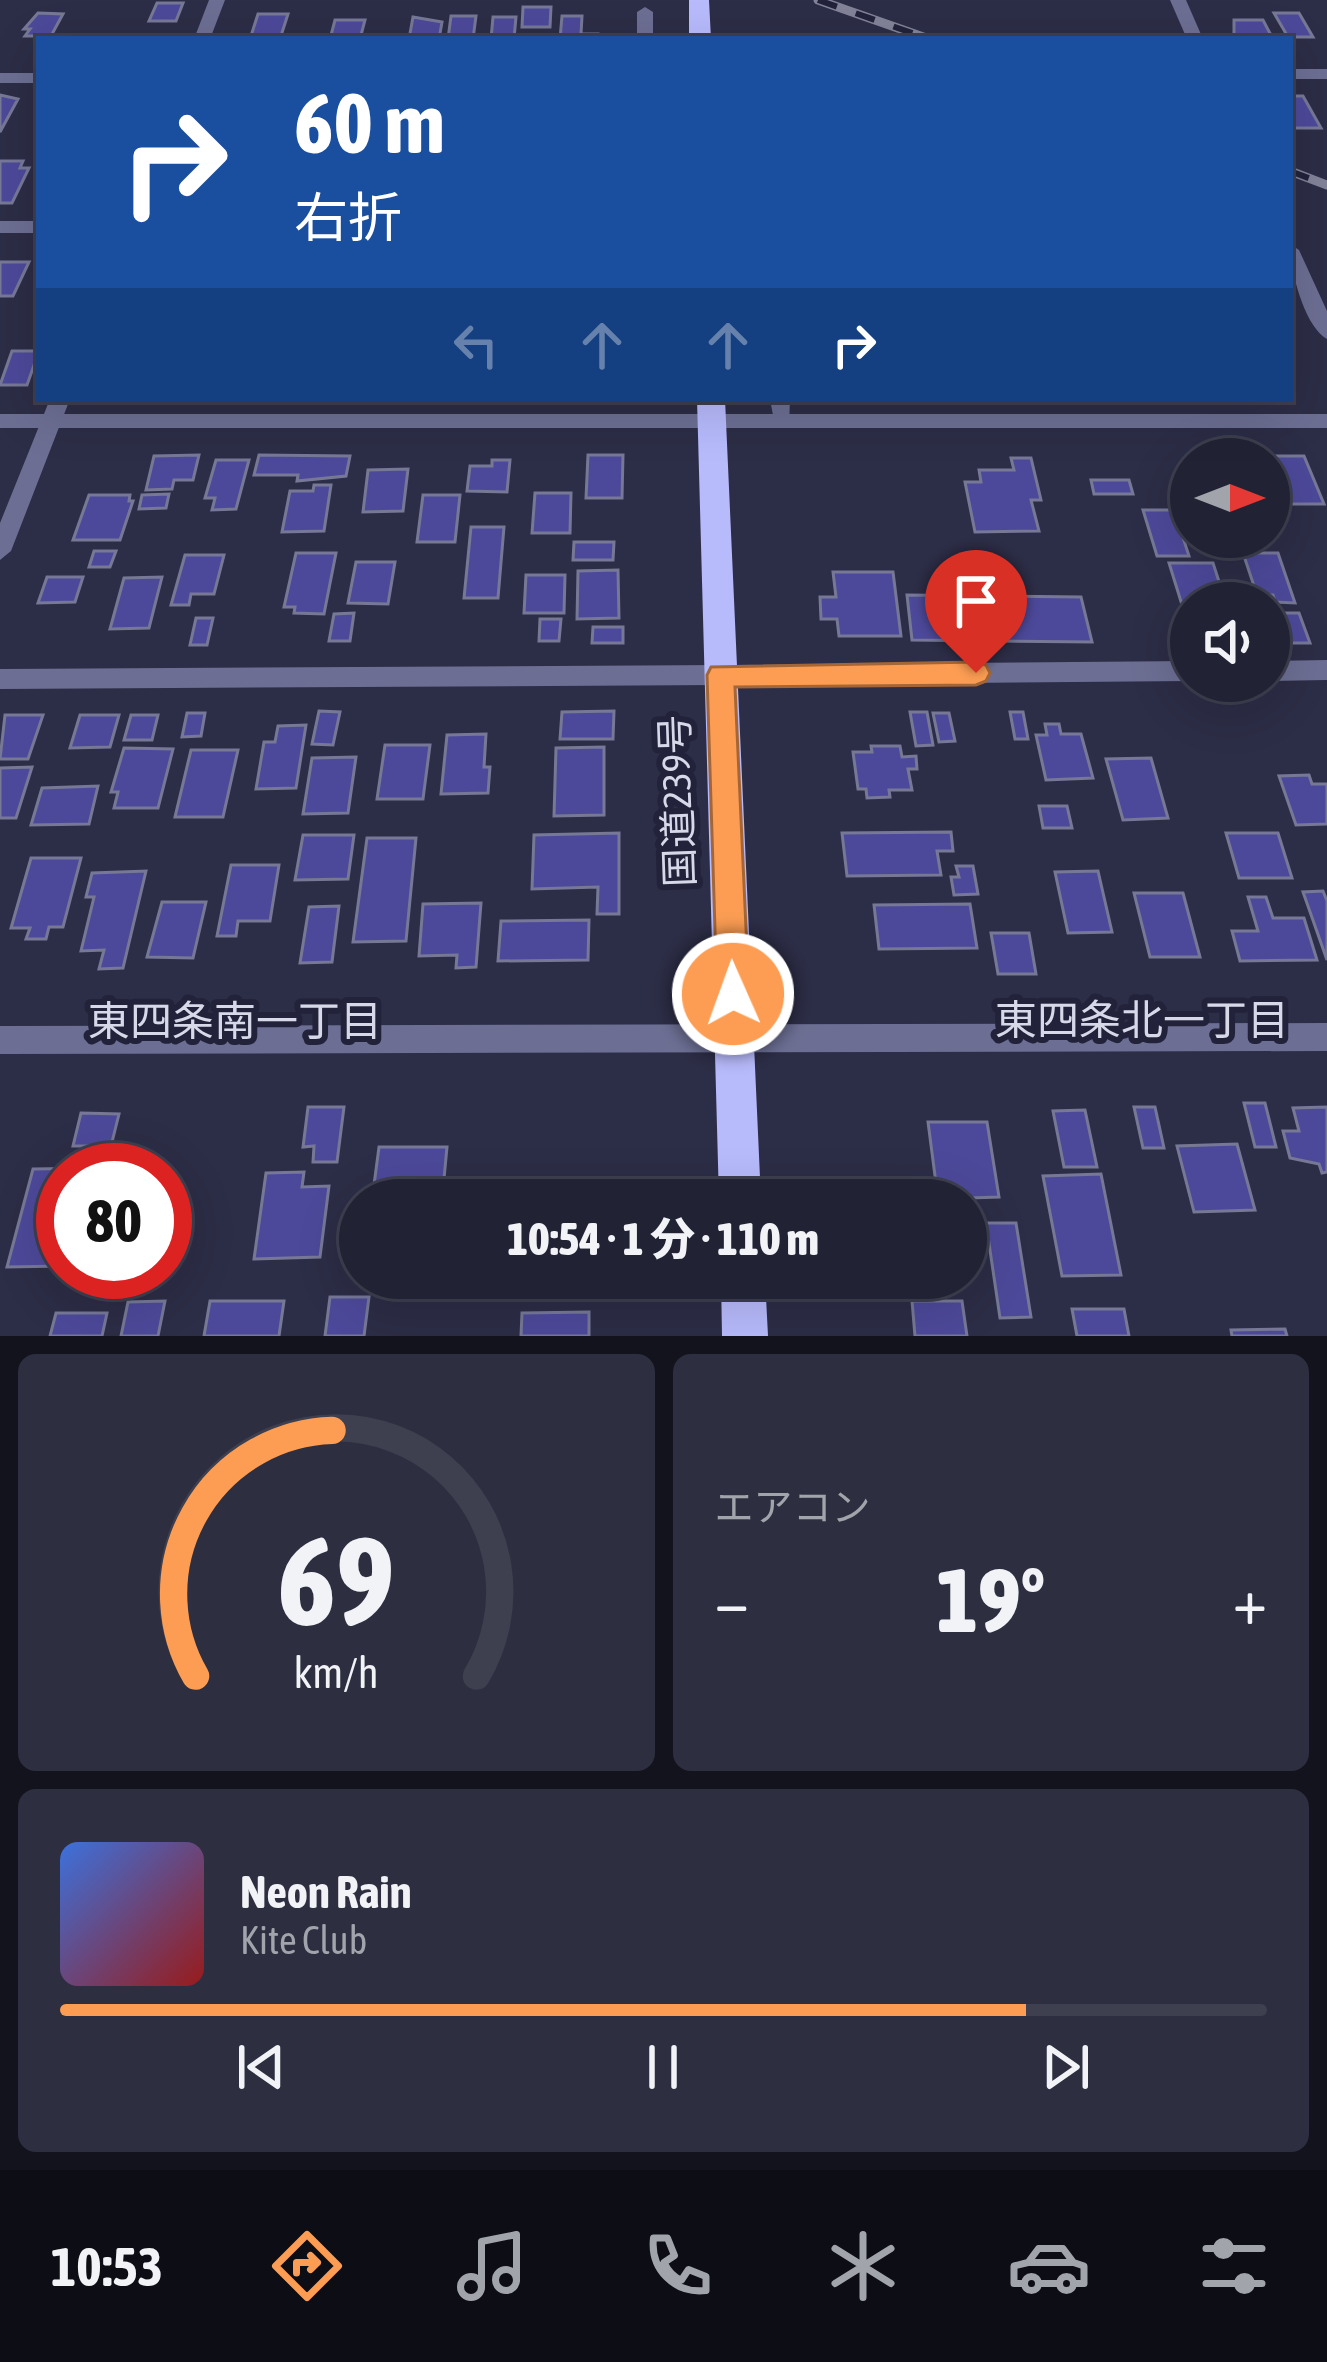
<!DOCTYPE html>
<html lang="ja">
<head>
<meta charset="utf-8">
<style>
	:root { --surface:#212234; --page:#2d2f40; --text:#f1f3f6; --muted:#a2a4ac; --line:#3e3f4f; --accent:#fc9d53 }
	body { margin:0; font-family:"Asap Condensed","Noto Sans JP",sans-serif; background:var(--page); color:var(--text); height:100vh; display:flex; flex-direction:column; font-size:45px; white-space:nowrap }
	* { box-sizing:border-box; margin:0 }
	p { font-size:39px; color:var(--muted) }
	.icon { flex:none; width:66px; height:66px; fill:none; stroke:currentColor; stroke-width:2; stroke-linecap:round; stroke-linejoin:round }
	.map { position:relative; height:1336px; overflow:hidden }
	.details { display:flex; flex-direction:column; gap:18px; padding:18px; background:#12131d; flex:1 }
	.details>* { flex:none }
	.banner { position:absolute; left:36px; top:36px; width:1257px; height:366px; border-radius:0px; box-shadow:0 12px 48px #0002,0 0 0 3px var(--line); background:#1a4fa0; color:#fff; overflow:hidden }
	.needle { width:78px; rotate:90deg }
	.fabs { position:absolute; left:1170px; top:438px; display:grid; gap:24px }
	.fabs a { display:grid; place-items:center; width:120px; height:120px; border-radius:50%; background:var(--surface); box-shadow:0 12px 48px #0002,0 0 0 3px var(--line); font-size:60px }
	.speed { position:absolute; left:36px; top:1143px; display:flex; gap:24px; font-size:60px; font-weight:700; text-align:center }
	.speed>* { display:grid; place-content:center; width:156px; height:156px; border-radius:50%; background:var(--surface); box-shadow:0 12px 48px #0002,0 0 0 3px var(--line); line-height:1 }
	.speed .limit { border:18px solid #d22; background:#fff; color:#111 }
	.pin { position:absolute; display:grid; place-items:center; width:102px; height:102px; color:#fff; margin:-123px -51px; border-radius:50% 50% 50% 0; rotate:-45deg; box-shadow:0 0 12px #0007 }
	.pin .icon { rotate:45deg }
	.me { position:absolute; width:132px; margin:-66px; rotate:358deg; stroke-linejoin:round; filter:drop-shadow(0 0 9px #0008) }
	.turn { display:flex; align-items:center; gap:42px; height:252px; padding:0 60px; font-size:54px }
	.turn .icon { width:156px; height:156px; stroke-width:2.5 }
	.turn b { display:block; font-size:84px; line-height:102px }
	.lanes { display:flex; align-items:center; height:114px; padding:0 60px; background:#0003; justify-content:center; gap:60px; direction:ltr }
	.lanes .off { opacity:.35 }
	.big { font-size:90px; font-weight:800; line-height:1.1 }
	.details .tile { flex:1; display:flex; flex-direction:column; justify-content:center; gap:18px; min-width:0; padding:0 42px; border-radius:18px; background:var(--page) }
	.details .dial { align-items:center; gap:0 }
	.dial svg { height:312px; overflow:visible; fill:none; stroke:var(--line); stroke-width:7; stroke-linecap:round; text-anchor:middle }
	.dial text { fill:var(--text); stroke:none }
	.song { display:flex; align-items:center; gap:36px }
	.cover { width:144px; height:144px; border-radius:18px; background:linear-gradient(135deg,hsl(220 70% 55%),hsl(0 70% 35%)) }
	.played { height:12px; border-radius:6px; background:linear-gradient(90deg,var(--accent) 80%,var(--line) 80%) }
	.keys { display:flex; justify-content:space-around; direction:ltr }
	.heat { display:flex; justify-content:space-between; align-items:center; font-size:66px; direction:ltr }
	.details .tiles { flex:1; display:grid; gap:18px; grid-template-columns:1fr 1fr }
	.tile:last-child { grid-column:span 2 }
	.trip { position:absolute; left:339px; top:1179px; width:648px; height:120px; border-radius:60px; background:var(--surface); box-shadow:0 12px 48px #0002,0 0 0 3px var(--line); font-weight:800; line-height:120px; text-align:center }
	.dock { display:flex; height:192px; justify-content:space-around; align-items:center; background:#0d0e15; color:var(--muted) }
	.dock .icon { width:84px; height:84px }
	.dock .current { color:var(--accent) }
	.dock b { font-size:54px; color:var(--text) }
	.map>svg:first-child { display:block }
	.building { fill:#4d499a; stroke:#767896; stroke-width:3 }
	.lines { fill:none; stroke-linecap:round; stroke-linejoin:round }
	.minor { fill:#6c6e93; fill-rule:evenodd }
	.tertiary { fill:#6c6e93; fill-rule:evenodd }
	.trunk { fill:#b7bafb; fill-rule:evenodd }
	.rail-casing { stroke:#828398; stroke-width:9 }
	.rail { stroke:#22233b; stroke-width:6; stroke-dasharray:20; stroke-linecap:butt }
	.route { fill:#fc9d53; stroke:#a46636; stroke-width:3 }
	.labels { text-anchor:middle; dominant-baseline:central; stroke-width:12; stroke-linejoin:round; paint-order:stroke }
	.street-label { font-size:39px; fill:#d7d9e9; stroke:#22233b }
	.neighbourhood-label { font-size:42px; fill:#d7d9e9; stroke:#22233b }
</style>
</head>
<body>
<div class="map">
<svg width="1327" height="1336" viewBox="0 0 1327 1336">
	<rect width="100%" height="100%" fill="#2c2d46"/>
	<path class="building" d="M157,3H183L176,21H149Z
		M523,7H551L550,27H522Z
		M38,13L63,14L51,36H25L30,29H24Z
		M1274,13H1299L1313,37H1288Z
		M258,14H288L280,39H250Z
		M451,16H476L473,39H448Z
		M562,16H582L581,34H598V39H560Z
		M413,17L442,22L439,39H409Z
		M493,17H516L514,39H491Z
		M335,20H365L360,39H330Z
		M1234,20H1263L1273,39H1245L1234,33Z
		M0,95L18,99L0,132Z
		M1290,96H1303L1321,128H1290Z
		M0,161H23L20,168H29L12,203H0Z
		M0,262H29L13,296H0Z
		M12,351H39L27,385H0Z
		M199,455L193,480H174L172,489L146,490L154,456Z
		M259,455L350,456L346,476L297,481L298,475H254Z
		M588,455H623L622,498H586Z
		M1268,456H1304L1324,504H1287Z
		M1011,458H1031L1041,500H1031L1039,531L975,532L965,482H981L979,470H1014Z
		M216,460H249L236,509L212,510L215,498H205Z
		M492,460H510L507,492L467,491L470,466H492Z
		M408,469L403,511L363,512L368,470Z
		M1091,480H1129L1133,494H1094Z
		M314,485H331L324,531L282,532L290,491H313Z
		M535,493H571L570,533H532Z
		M169,494L166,508L139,509L142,495Z
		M89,495H130L129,501H133L120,540H73Z
		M423,495H460L455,542H417Z
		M1143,510H1174L1189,556H1157Z
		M471,527H504L498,598H464Z
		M574,542H614L613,560H573Z
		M94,551H116L110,567H89Z
		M296,553H336L324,614L294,613L295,607H284Z
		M1243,553H1278L1295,603L1275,602L1273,595H1257Z
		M185,555H224L214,594H191L189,605H171Z
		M356,562H395L388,604L348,603Z
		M1169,563H1213L1226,603H1191V608H1183Z
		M618,570L619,618L577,619L578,571Z
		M833,572H893L901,636H839L837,619H821L820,597H836Z
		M526,575H565L564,613H524Z
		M47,577H83L75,602L38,603Z
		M162,577L149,628L110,629L124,578Z
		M907,595L1081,597L1092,642L912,640Z
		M354,613L350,641H329L334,614Z
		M1281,613H1299L1310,643H1292Z
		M196,618H213L207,645H190Z
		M540,619H561L559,641H539Z
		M593,627H623V643H592Z
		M319,711L340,712L333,745L312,744Z
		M614,711L613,739H560L562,712Z
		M910,712H927L933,745L916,746Z
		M1010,712H1023L1028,739H1015Z
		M187,713H205L201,736L182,737Z
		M933,713H949L955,741L939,742Z
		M5,715H43L28,759H0Z
		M80,715H119L110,747L70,748Z
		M131,715H158L152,740H124Z
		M1045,724H1059L1061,734H1081L1093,778L1046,780L1036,735H1047Z
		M306,725L296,788L256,789L264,742H275L278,726Z
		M486,734L484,767H490L488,793L441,794L447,735Z
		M385,745H430L423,799H377Z
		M871,746H900L902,757L916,756L917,769H908L912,790H889L890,797L867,798L866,789H858L853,752H872Z
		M604,747V815L554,816L556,748Z
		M124,748L173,749L158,808H114L118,792H111Z
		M191,750H238L223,817H175Z
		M356,757L348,813L303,814L312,758Z
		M1151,758L1168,818L1123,820L1106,759Z
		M32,767L16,818H0V768Z
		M1309,775L1312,784H1327V824L1296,825L1279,776Z
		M98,786L89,824L31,825L42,788Z
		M1039,806H1067L1072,828H1043Z
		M951,832L953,851H937L941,875L847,876L842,833Z
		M619,833V914H597L598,887L532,889L534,835Z
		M1226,833H1278L1292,878H1239Z
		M303,835H354L348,879L295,880Z
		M367,838H416L406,941L353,942Z
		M31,858H81L63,927H49L46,939H26L30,928H11Z
		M231,865H279L270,921H238L236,936H217Z
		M956,866H973L978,894L954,895L951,877H959Z
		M146,871L123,968L99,969L104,950L81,951L94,897H86L92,873Z
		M1098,871L1112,932L1068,933L1055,872Z
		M1323,891L1327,901V960L1303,892Z
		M1134,893H1183L1200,957H1150Z
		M1248,897H1266L1273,918H1304L1317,960L1240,961L1232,931H1258Z
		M162,902H206L193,958L147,957Z
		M481,903L476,967L456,968L457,955L419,956L423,904Z
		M970,904L977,948L879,949L874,905Z
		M339,906L332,962L300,963L309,907Z
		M589,920L588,960L498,961L501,921Z
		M991,933H1029L1036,974H998Z
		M1244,1103H1265L1276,1147H1255Z
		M308,1107H344L337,1162H313L314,1146L303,1147Z
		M1134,1107H1155L1164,1148H1143Z
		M1327,1107V1172L1322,1173L1319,1164L1290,1158L1283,1131H1299L1293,1108Z
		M1085,1110L1097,1167H1064L1053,1111Z
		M81,1113L119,1114L111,1146H73Z
		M928,1122H987L999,1197L938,1199Z
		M1237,1144L1255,1210L1194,1212L1177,1146Z
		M379,1147H447L442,1200H372Z
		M102,1168L63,1170V1266L7,1267L33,1169Z
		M304,1172L302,1187L329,1186L320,1257L254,1259L266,1173Z
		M1101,1174L1121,1275L1062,1276L1043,1176Z
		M986,1223H1016L1031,1317L1000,1318Z
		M486,1278H559L558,1289L485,1291Z
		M330,1297H369L364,1336H325Z
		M165,1301L158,1336H121L128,1302Z
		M210,1301H284L279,1336H204Z
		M912,1301H962L967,1336H915Z
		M1072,1309H1124L1129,1336H1077Z
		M589,1312V1336H521L522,1313Z
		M56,1313H107L102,1336H50Z
		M1285,1329L1287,1336H1232L1231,1330Z"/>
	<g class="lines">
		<path class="minor" d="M209,0H225L210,39H194Z
			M1170,0H1186L1203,39H1187Z
			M645,7L653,12V39H637V12Z
			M1290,69H1327V79H1290Z
			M1290,244L1299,250L1327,311V339C1304,326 1290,270 1290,244Z
			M50,399H70L11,551L0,560V523Z
			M770,399H790L789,426H775Z
			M721,665L730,668L733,675L730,682L721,685L0,689V669Z"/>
		<path class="tertiary" d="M0,73H39V83H0Z
			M0,221H39V233H0Z
			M0,414H1327V428H0Z
			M1327,660V680L1269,681V661Z
			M1191,661V681L721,685L712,682L709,675L712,668L721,665Z
			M1327,1023V1051L0,1054V1026Z"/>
		<path class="trunk" d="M689,0H709L711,39H689Z
			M697,399H725L761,1200H719Z
			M721,1278H765L768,1336H722Z"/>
		<defs>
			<path id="rail" d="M818,0L929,39
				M1290,171L1327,185"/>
		</defs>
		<use href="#rail" class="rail-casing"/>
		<use href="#rail" class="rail"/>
	</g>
	<path class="route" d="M976,662L986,665L990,673L986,681L976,685L735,687L749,994L745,1005L733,1009L722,1005L717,994L707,675L711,667Z"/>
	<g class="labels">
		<g class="street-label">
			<text transform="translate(677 801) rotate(-92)">国道239号</text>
		</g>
		<g class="neighbourhood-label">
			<text x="1142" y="1020">東四条北一丁目</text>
			<text x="235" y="1021">東四条南一丁目</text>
		</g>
	</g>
</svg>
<div class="fabs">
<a><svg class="needle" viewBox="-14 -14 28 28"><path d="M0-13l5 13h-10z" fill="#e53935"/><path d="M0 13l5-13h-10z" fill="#a2a4ac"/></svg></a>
<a><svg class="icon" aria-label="sound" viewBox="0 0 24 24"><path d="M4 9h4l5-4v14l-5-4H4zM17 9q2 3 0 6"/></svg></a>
</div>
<div class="speed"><div class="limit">80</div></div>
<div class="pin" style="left:976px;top:673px;background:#d93025"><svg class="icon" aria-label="arrive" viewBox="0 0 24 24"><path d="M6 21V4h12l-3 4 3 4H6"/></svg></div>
<svg class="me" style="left:733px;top:994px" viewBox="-20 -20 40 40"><circle r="17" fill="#fc9d53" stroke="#fff" stroke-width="3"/><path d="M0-11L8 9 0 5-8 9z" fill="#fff"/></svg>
<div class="trip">10:54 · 1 分 · 110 m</div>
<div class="banner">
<div class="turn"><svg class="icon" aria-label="right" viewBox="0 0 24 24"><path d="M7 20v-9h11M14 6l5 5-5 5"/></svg><div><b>60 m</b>右折</div></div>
<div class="lanes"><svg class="icon off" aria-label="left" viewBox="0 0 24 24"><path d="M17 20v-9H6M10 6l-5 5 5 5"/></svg><svg class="icon off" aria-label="ahead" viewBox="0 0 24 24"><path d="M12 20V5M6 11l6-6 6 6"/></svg><svg class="icon off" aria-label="ahead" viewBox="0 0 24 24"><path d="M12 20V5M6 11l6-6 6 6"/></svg><svg class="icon" aria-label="right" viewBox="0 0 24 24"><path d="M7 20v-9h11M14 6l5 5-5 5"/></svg></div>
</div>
</div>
<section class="details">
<div class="tiles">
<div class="tile dial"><svg viewBox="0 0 100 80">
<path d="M14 69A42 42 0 1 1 86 69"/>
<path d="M14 69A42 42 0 0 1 49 6" stroke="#fc9d53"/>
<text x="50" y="56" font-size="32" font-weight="700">69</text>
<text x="50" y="72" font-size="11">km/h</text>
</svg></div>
<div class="tile"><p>エアコン</p>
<div class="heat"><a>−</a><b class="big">19°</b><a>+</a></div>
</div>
<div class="tile">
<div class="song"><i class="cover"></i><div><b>Neon Rain</b><p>Kite Club</p></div></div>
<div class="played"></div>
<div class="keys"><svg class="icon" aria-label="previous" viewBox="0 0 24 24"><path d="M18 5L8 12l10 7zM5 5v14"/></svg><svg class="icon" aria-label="pause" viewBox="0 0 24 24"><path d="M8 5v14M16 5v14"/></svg><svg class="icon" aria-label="next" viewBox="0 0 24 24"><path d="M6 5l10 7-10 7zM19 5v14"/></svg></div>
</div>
</div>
</section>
<nav class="dock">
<b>10:53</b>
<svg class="icon current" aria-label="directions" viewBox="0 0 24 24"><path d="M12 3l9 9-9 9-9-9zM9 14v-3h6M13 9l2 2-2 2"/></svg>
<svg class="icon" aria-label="music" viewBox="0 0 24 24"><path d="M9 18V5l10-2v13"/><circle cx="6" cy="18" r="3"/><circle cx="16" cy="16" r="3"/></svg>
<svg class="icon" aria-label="phone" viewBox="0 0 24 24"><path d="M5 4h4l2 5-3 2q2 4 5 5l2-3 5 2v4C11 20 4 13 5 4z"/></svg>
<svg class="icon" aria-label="climate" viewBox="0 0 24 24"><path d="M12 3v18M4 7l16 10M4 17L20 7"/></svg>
<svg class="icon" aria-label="car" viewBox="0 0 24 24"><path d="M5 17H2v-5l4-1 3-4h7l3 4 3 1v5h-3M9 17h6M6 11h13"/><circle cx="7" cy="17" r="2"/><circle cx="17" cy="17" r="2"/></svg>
<svg class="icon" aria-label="filters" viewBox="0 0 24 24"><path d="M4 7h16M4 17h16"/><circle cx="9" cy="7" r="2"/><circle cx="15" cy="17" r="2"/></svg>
</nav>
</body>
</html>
